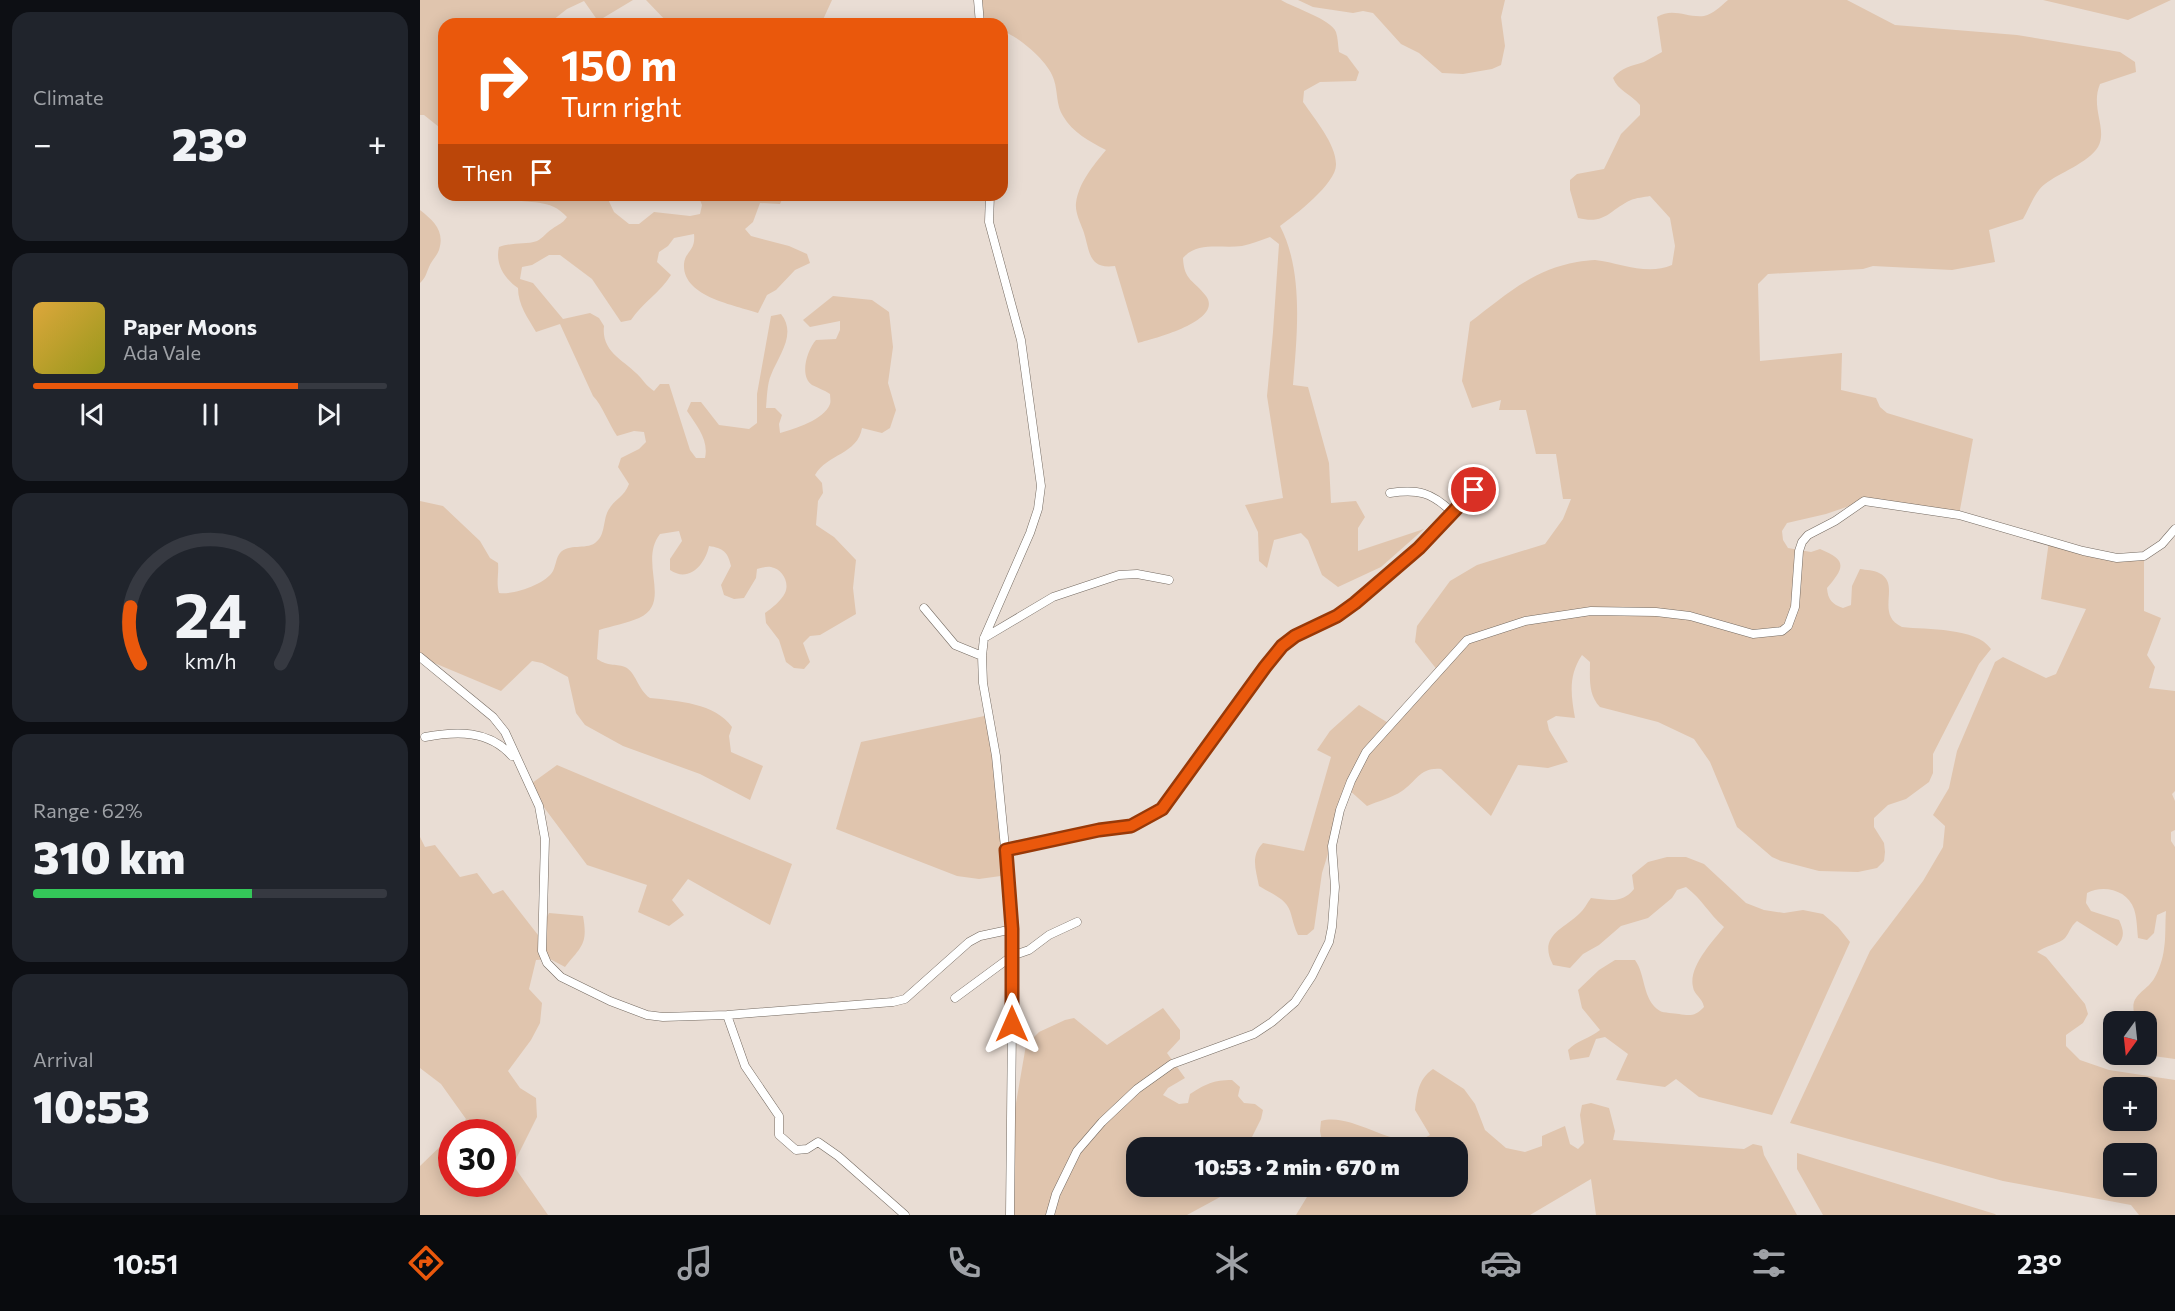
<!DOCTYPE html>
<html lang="en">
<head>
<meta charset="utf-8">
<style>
	:root { --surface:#171b24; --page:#20242c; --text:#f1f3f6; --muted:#9ea1a6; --line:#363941; --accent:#ea580c }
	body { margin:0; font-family:Commissioner,sans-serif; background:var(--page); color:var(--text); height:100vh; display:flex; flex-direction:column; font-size:22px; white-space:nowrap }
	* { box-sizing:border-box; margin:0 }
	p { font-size:20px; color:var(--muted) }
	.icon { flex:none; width:33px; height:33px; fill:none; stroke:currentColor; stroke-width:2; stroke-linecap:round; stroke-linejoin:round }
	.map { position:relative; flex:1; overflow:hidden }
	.sheet { display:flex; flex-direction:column; gap:12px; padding:12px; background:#0d0f14; width:420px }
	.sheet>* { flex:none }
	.top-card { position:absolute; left:18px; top:18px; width:570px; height:183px; border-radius:18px; box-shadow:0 3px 15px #0003; background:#ea580c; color:#fff; overflow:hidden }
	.needle { width:39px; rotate:195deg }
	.buttons { position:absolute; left:1683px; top:1011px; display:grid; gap:12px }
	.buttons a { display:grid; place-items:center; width:54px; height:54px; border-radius:12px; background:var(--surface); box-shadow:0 3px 15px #0003; font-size:30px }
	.speed { position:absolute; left:18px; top:1119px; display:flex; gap:12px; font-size:30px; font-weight:700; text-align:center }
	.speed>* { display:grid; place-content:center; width:78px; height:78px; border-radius:50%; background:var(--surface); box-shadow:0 3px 15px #0003; line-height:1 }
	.speed .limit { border:9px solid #d22; background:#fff; color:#111 }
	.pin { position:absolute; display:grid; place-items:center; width:51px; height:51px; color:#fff; margin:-26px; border:3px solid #fff; border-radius:50%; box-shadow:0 2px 6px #0007 }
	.me { position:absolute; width:66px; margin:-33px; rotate:0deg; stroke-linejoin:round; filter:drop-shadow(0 0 4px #0008) }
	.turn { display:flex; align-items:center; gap:21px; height:126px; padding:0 24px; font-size:27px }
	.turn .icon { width:78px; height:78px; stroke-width:2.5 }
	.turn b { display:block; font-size:42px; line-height:51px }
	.then { display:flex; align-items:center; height:57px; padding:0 24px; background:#0003; gap:12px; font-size:22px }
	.big { font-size:45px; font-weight:800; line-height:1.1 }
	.sheet .card { flex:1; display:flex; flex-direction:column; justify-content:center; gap:9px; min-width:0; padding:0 21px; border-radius:18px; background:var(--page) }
	.sheet .dial { align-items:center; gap:0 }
	.dial svg { height:156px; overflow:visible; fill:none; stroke:var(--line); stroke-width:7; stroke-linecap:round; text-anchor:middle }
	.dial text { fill:var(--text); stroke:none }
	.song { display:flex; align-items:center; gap:18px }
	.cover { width:72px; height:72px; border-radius:9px; background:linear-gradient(135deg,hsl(40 70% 55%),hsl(60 70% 35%)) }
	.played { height:6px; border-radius:3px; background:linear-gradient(90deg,var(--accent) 75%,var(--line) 75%) }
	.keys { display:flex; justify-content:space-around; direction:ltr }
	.heat { display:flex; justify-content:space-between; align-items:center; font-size:33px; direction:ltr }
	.charge { height:9px; border-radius:4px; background:linear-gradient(90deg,#34c759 62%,var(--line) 0) }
	.trip { position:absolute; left:706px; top:1137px; width:342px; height:60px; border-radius:18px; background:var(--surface); box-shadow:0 3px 15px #0003; font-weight:800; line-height:60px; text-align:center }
	.dock { display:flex; height:96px; justify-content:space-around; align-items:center; background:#090b0e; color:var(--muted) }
	.dock .icon { width:42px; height:42px }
	.dock .active { color:var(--accent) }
	.dock b { font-size:27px; color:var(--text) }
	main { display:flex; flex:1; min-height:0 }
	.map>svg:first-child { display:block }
	.green { fill:#e0c5ae; fill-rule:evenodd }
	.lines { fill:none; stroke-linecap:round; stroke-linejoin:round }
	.minor-casing { stroke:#746a61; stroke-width:9 }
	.minor { stroke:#fff; stroke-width:8 }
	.route-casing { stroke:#983908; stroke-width:15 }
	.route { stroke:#ea580c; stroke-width:10 }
</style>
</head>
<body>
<main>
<section class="sheet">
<div class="card"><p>Climate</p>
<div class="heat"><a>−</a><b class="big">23°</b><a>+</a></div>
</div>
<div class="card">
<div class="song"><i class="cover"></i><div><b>Paper Moons</b><p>Ada Vale</p></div></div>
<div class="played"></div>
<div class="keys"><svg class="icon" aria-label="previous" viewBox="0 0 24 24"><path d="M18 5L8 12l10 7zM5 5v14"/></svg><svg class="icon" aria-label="pause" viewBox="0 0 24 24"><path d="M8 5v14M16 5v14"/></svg><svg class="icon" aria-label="next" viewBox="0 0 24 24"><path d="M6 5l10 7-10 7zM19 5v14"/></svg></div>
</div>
<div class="card dial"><svg viewBox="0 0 100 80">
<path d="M14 69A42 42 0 1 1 86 69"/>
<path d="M14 69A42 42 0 0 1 9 40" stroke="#ea580c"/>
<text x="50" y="56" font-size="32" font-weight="700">24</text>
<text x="50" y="72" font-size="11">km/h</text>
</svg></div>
<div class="card"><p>Range · 62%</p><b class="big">310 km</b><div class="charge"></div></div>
<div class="card"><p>Arrival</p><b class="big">10:53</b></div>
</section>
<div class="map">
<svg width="1755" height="1215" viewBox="0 0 1755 1215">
	<rect width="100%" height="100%" fill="#e9ddd4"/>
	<path class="green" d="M0,0H213L178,21L164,1L147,9L128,24H24V131L4,115H0Z
		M226,0H412L401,24H249Z
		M561,0H861C874,8 911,19 916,32C918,38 918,46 919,52L927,56L939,72L936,81L900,82L884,91L883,102C894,118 916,144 916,164C917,183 875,215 860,226C884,272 877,335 873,385L888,387L909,463L911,503L936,501L945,517L938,528V551L1004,529L961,567L918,587L902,575L888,540L881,533L854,540L847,568L839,561L838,532L825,505L863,498L847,396L853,332L859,244L850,237C841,240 831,244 822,246C801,249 778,241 763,258C764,281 774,280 786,296C804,321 733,339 718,343L695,266C667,270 670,249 663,230C660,222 655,212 656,203C659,182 673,166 686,150C669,141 653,133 643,116C636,105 638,92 634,80C630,63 599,36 582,31V24H565Z
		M878,0H1085L1081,17L1085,46L1081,65L1072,69L1043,74L1022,73L999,53L981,44L953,13L943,11L933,13L893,7Z
		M1308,0H1427L1475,25L1597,35L1700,52L1715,62L1716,72L1680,84C1670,108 1688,129 1678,147C1668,163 1639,173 1625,184C1615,191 1609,209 1603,219L1569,230L1575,262L1532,270L1453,266L1443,269L1348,274L1338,284L1340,361L1422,353L1421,390L1456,398L1460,407L1467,413L1553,439L1539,515L1444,501L1406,514L1367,523L1362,531L1363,540L1368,548L1391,552L1400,549C1427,560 1425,567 1407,588C1408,600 1412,604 1423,608L1431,605L1432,586L1440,569C1446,570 1454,570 1459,573C1482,584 1454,614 1482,627C1507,630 1556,627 1571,649L1559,664L1513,754V773L1509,782L1486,799L1468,805L1454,818V827L1464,843L1465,852L1464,861L1457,868L1438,872L1399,871L1361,861L1352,857L1317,827L1290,762L1274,739L1238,722L1180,707C1168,694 1170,679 1170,662L1162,655C1148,676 1151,695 1155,718L1136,716L1127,721L1129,730L1148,762L1128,768L1098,765L1071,816L1021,769C1000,767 997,781 982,791C972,798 958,801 947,806L928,789L902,873L894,929L887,935H878C874,927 873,920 870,911C866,898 850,893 839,886C836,870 830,856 843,843L884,851L911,757L897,750L910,731L939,705L970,724L1018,671L995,642L997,626L1030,581L1057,565L1125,544L1143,519L1151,499H1143L1136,454H1116L1106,410H1079L1081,400L1052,408L1042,381L1050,322C1086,295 1112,270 1157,262C1163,261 1170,260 1175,260C1201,263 1227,276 1252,265L1255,246L1250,218L1230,196C1224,197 1216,198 1211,200C1189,210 1186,225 1158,218L1150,190V180L1157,174L1184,169L1201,134L1220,115V105C1211,94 1198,91 1193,78C1202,67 1211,66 1224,62C1230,59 1236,55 1242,52L1237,17C1253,7 1267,18 1284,16C1293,14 1301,6 1308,0Z
		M1623,0H1751L1708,20Z
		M81,195H186L194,212L209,224H219L234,212L270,216L280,214L282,205L278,195H364L360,204L340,203L333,222L325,229L331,236L369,246L387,254L390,263L375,270L356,290L347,295L338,313C315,305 262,297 264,264C265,251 276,251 274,234L254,238L248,246L239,252L237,262L251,275C241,292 222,303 211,320L201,322L172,279L140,255H129L112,265L102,267L100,279L113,283L143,319L170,313L179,318L184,326C181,353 205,360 220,377C225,383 227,386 234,391L240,384H249L270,450L276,458H285C289,440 277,426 267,411L271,402H281L299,425L329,429L337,423V394L351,316L361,314C377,334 359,355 351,375C347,384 347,398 346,408H355L362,415L359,424L360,433C374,429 404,420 410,404C411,401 410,397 410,394C404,390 398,388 392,385C379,376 387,350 396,340L416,339L420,330V321L390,327L383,320L413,296L452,300L469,312L473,347L468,383L476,410L470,428L462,433L442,428C438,454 407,454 395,475L402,483L403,493L398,501L396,525L414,537L436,560L433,588L436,614L400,635L390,636L383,643L390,662L384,669L374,668L366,662L359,640L346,623L345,613C352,608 361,601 365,593C370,582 362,569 351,567C347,566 342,568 337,569L336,578L324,598L314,599L304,595L301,585L311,566C308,552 303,548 289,546C285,565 269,583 250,570V559L262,541L259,531L240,534C218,562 253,603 219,618C207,623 192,626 179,630L177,659C189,667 194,663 205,667C216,672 218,690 230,698C258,701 295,703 312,727L309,736L311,752L343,766L330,800L280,774L203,746L165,725L156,713L148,677L122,663L112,661L81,691L0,657V501L23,506L60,541L70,558L78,563C79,574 76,582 79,593C94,595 126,584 133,571C136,565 136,558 140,553C149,543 165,550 175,543C185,536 183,523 187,513C193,499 204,498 209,484L198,467L201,458L219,449L226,442L224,432L214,431L197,436C189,424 182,405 173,396L140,324L116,332C108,318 98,305 98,288C84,278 75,264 79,247C92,242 105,245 117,241C123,238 127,232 132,229C139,224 142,224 147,217C128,195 105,207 81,195Z
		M0,210C14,221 25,231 19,250C17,256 11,261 9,267C6,274 6,277 0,283Z
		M1629,541L1681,555L1724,556V611L1741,618L1727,655L1735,667L1729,688L1755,691V791L1752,794L1755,801V830L1751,832V841L1755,847V1059L1726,1055V1022L1717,1021C1705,994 1726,994 1735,977C1739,970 1743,958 1744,949C1746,937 1745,923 1746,911L1737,915L1734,933L1727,940L1718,938C1717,929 1717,918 1714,909C1708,890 1683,884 1667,893L1666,903L1671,911L1699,920C1704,931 1705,937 1697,946L1657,921C1650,927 1650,932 1645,938C1641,943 1625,946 1617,952L1626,957L1665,1004L1668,1014L1663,1023L1646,1035V1046L1660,1060L1689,1070L1755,1080V1215H1719L1711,1205L1583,1181L1370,1123L1450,951L1503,881L1523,847L1525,826L1513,815L1529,788L1537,751L1575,662L1583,657L1626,678L1636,674L1666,609L1621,599ZM1694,1088H1726V1120H1694ZM1694,1154H1726V1186H1694Z
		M569,715L588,875L559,879L537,876L416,829L441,742Z
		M137,765L372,864L350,925L268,879L252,900L264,915L249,926L218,912L227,885L167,865L108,786Z
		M0,837L5,847L15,845L40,877L57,873L73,894L83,890L118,935L129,913L163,916C168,944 162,946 145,967L130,959L116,960L109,989L122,1003L120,1023L111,1040L88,1071L100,1088L116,1098L117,1117L93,1165L128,1215H0V1166L31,1136L32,1184H82V1132H35L46,1119L21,1084L0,1068Z
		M1247,857H1266L1284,864L1326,903L1344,910L1364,913L1383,910L1403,914L1418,927L1430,942L1352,1115L1279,1097L1256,1079L1245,1087L1196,1080L1208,1054L1185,1037L1176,1039L1169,1057L1150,1060L1148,1050C1157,1040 1169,1039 1180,1030L1162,1008L1158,990L1179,970L1195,960H1215C1226,975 1222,1000 1240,1011C1244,1013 1254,1013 1259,1014C1270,1016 1276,1016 1284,1007C1282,997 1274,995 1273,987C1268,967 1293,941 1304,927C1288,913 1283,900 1266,887L1257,890L1252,898L1228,918L1201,926L1179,945L1163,954L1150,968L1133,965C1118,936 1142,930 1159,914C1164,910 1167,903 1171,898C1189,900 1202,904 1214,889L1212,875L1228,862Z
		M743,1008L760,1030V1039L747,1053L765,1078L748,1088L743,1095L759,1104L768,1103L770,1094C786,1084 793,1080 812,1080L820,1087L818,1096L824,1103L835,1104L843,1110L841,1119L827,1147L717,1148V1186L810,1187L802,1196L767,1215H592L591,1132L606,1045L619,1032L645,1020L654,1018L687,1045Z
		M1013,1069L1044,1089L1055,1104L1065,1130L1086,1148L1105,1152L1122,1146V1136L1145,1126L1150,1144L1158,1149L1164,1143L1160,1115L1162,1105L1171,1103L1189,1108L1195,1131L1193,1140L1324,1149L1333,1144L1342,1146L1344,1155L1377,1215H1176L1171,1179L1110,1215H876L893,1187L1038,1186V1148L903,1147L900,1131L901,1121C935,1111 979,1156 1010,1135L995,1110C997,1094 998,1079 1013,1069Z
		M1377,1153L1575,1214L1576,1215H1403L1377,1169Z"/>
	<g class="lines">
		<defs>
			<path id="minor" d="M558,0L560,24
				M570,195L569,222L601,340L621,486L618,509L610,533L564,638L562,656L563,683L576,756L593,929L590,1215
				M970,493C998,489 1011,492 1032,512
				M504,608L535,645L562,656
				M564,638L633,597L699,575L717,574L749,580
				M0,657L73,717L85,732L119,806L125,839L122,951L127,963L141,977L190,1001L227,1015L243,1017L307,1015L473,1002L485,999L549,942L560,936L593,929
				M5,737C37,731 69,730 92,756
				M586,850L679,830L711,826L728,819L742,809L845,667L862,646L875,636L917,616L935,603L999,548L1054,490
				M535,998L592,956L609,950L629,935L657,922
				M307,1015L325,1066L359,1116V1135L376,1150L387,1149L398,1142L418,1156L485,1215
				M630,1215L636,1194L657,1151L682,1122L717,1089L752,1064L834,1034L852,1022L875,1002L892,976L909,942L912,927L915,887L912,846L920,810L931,781L946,752L1047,640L1105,621L1171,611L1236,612L1270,616L1333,634L1362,631L1368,626L1375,607L1379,551L1382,542L1388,535L1415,521L1444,501L1539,515L1663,551L1697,558L1724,556L1742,544L1755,529"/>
		</defs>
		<use href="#minor" class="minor-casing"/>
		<use href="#minor" class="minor"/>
	</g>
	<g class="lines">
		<defs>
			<path id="route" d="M592,1024V929L586,850L679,830L711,826L742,809L845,667L862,646L875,636L917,616L935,603L999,548L1054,490"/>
		</defs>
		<use href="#route" class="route-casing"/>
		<use href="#route" class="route"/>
	</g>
</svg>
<div class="buttons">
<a><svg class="needle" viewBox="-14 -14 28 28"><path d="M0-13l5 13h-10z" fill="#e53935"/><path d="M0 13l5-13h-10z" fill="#9ea1a6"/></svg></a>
<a>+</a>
<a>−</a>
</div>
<div class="speed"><div class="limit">30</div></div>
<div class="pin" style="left:1054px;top:490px;background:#d93025"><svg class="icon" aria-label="arrive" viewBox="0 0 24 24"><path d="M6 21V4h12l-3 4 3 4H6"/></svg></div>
<svg class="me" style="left:592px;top:1024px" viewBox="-20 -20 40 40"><path d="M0-17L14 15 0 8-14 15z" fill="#ea580c" stroke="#fff" stroke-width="4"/></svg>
<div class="trip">10:53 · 2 min · 670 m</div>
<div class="top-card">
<div class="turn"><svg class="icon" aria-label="right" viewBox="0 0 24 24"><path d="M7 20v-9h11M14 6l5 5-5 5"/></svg><div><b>150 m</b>Turn right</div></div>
<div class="then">Then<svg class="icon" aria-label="arrive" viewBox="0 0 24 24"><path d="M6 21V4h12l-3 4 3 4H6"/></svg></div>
</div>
</div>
</main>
<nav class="dock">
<b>10:51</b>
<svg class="icon active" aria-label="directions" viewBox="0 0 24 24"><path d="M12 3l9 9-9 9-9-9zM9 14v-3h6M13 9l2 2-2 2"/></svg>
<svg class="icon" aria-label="music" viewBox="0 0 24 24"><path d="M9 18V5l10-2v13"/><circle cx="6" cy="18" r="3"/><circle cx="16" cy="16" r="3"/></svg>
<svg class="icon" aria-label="phone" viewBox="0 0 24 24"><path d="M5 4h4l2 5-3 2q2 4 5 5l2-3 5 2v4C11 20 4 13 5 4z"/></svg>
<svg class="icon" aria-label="climate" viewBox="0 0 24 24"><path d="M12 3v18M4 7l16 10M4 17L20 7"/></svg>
<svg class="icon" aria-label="car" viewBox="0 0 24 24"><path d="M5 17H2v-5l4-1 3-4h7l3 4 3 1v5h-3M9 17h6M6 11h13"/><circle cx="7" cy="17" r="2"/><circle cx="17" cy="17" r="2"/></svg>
<svg class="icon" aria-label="filters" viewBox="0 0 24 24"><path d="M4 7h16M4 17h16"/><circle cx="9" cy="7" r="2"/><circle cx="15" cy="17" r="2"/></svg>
<b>23°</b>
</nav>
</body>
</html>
